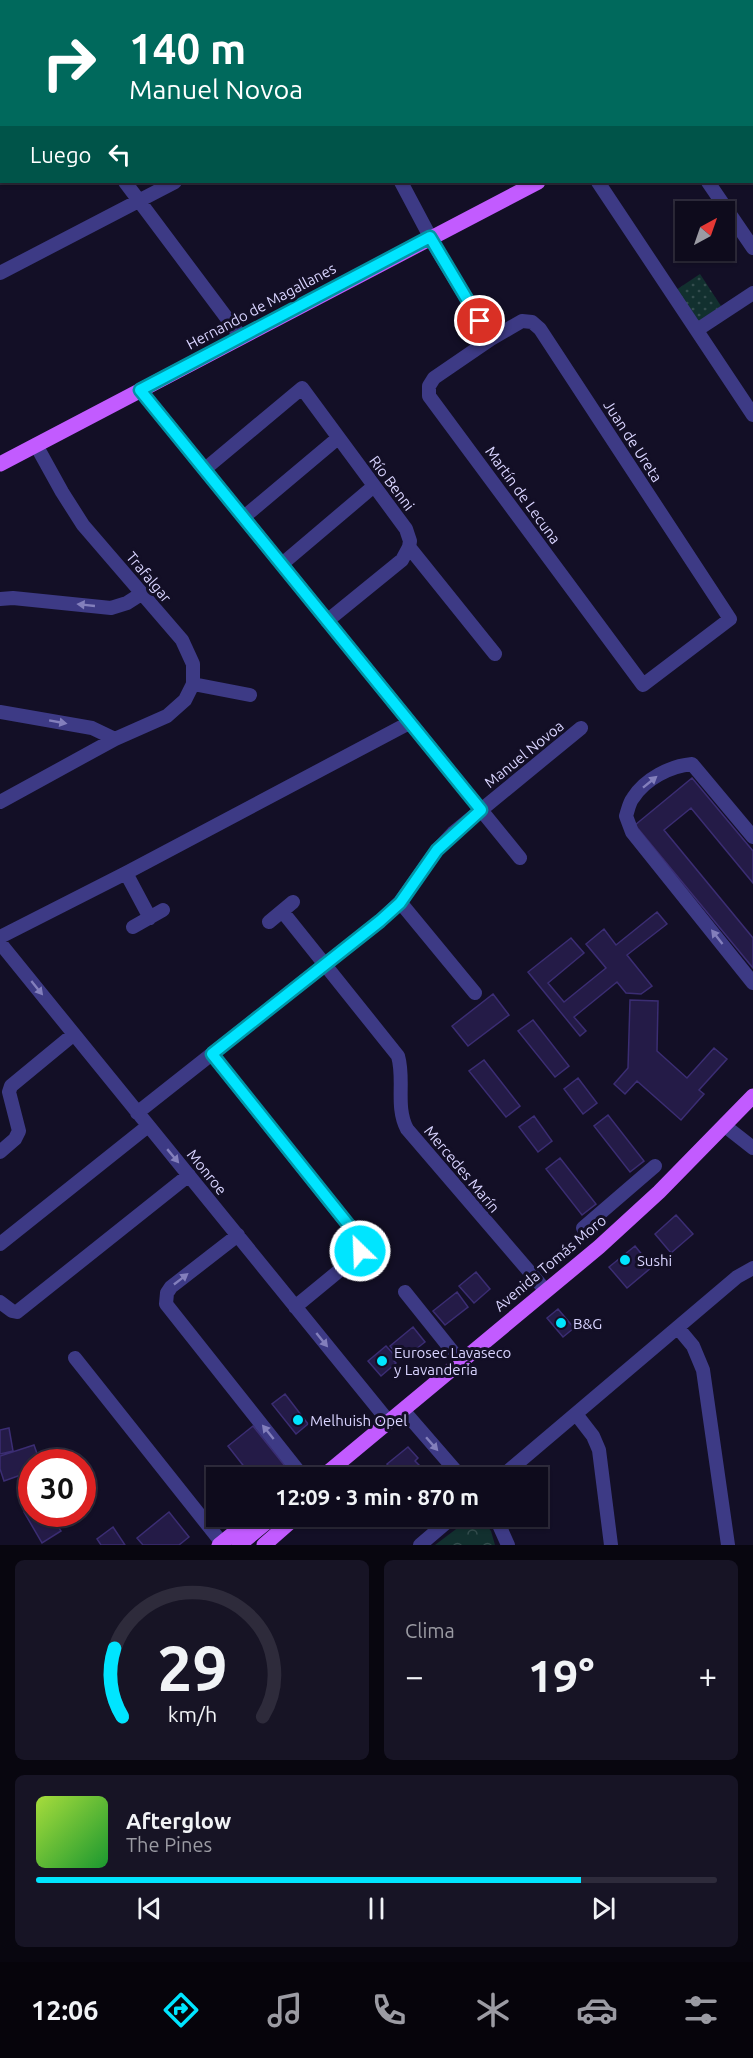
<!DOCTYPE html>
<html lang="es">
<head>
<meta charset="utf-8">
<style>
	:root { --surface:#0e0b1c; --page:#171425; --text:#f1f3f6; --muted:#9b9ba3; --line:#2e2b3b; --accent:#00e5ff }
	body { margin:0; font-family:Ubuntu,sans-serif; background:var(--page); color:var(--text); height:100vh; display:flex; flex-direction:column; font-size:22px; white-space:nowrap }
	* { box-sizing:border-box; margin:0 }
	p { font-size:20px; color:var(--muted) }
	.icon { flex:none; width:33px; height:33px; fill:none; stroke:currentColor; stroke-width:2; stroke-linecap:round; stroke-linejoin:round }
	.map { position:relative; height:1545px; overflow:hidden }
	.side { display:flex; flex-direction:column; gap:15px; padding:15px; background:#08060f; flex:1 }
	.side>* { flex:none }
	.banner { position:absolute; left:0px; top:0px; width:753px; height:183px; box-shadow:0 2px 4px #0004,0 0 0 2px var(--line); background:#00695c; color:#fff; overflow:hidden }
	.needle { width:39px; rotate:40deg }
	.controls { position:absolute; left:675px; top:201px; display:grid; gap:12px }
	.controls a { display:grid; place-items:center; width:60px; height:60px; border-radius:0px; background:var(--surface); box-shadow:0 2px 4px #0004,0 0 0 2px var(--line); font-size:30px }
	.speed { position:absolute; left:18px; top:1449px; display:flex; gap:12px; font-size:30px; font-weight:700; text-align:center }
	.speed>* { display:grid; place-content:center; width:78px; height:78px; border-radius:50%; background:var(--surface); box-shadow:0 2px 4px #0004,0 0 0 2px var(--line); line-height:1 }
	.speed .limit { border:9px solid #d22; background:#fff; color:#111 }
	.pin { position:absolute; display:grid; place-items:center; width:51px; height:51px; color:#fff; margin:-26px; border:3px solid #fff; border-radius:50%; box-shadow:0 2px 6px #0007 }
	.me { position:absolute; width:66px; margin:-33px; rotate:336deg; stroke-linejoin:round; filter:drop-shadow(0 0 4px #0008) }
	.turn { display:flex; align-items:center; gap:21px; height:126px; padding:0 30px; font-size:27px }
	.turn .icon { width:78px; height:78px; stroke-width:2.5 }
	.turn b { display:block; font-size:42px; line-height:51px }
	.then { display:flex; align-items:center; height:57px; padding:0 30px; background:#0003; gap:12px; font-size:22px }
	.big { font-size:45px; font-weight:700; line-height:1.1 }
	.side .card { flex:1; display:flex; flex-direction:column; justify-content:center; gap:9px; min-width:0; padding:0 21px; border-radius:9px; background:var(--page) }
	.side .dial { align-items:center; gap:0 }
	.dial svg { height:156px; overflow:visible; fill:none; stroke:var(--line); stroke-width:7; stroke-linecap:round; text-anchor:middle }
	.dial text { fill:var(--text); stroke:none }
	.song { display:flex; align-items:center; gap:18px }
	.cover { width:72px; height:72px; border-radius:9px; background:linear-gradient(135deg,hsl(80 70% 55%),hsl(130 70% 35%)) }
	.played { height:6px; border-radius:3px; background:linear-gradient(90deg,var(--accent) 80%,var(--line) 80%) }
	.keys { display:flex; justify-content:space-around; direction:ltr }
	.heat { display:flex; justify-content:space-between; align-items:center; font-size:33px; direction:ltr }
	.side .tiles { flex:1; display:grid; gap:15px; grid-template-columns:1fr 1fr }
	.card:last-child { grid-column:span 2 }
	.trip { position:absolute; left:206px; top:1467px; width:342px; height:60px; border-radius:0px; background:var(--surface); box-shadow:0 2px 4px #0004,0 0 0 2px var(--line); font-weight:700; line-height:60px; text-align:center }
	.menu { display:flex; height:96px; justify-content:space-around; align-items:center; background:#06040b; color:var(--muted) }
	.menu .icon { width:42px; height:42px }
	.menu .current { color:var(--accent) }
	.menu b { font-size:27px; color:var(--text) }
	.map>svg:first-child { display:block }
	.grass { fill:url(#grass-dots) }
	.park { fill:url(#park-crowns) }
	.building { fill:#241b47; stroke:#3b2d73; stroke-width:1.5 }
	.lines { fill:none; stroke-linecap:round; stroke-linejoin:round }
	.minor { stroke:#3d3a85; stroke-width:14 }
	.major { stroke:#c25bff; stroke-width:15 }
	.oneway { fill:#837fbc }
	.route-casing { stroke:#0095a6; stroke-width:15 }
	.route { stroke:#00e5ff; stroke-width:10 }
	.poi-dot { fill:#00e5ff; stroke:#130f26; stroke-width:2 }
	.labels { text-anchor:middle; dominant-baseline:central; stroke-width:6; stroke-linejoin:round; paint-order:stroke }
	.street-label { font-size:15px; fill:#d9d4ff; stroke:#130f26 }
	.poi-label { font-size:15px; fill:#d9d4ff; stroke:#130f26; text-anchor:start }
</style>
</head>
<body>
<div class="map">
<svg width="753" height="1545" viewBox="0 0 753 1545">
	<defs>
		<pattern id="grass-dots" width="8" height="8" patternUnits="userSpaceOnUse" patternTransform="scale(1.5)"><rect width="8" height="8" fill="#12302f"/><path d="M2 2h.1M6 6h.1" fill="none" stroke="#344d4e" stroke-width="1.8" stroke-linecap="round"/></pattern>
		<pattern id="park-crowns" width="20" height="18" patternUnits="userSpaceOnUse" patternTransform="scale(1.5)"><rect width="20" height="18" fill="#12302f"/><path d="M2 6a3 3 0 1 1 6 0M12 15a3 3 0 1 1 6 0" fill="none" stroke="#344d4e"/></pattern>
	</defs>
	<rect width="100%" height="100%" fill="#130f26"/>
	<path class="grass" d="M700,274L721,306L698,322L676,290Z"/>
	<path class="park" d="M472,1517H480L491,1531L495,1545H435Z"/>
	<path class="building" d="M692,778L753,851V883L691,808L664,830L753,938V968L635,825Z
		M657,912L667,924L627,955L652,986L641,994L626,993L617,982L574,1017L586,1031L580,1036L528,972L571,938L584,953L548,983L564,1002L606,968L586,944L604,929L616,945Z
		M493,994L509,1015L468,1046L452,1026Z
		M630,1000L658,1001L657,1051L687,1078L714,1048L727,1059L699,1090L704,1094L681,1120L637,1081L625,1094L614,1084L628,1068Z
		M533,1020L569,1066L555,1077L518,1031Z
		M484,1060L520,1106L506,1117L469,1071Z
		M578,1078L597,1103L583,1114L564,1089Z
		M608,1115L644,1161L630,1172L594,1126Z
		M534,1116L552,1141L538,1152L519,1127Z
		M560,1158L596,1204L582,1215L546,1169Z
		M676,1215L693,1234L671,1253L655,1234Z
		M635,1246L652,1267L627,1288L609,1267Z
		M476,1272L490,1289L474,1303L459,1286Z
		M457,1292L468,1307L445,1325L433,1311Z
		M558,1309L574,1328L563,1337L547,1318Z
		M413,1327L425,1342L402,1360L390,1346Z
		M386,1346L397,1358L394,1361L396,1363L381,1376L368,1361Z
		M285,1394L308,1424L296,1434L272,1404Z
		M253,1426L285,1466L270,1478H253L228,1446Z
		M9,1428L13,1451L0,1454V1430Z
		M34,1445L40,1462H32V1471L4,1481L0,1469V1456Z
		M408,1447L418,1458L415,1461L420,1466L407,1478H399L387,1464Z
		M32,1507V1514H60L66,1523L59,1528L61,1531L42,1543L24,1512Z
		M169,1512L189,1537L179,1545H143L137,1538Z
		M113,1527L125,1545H101L97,1539Z"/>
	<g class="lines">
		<path class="minor" d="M154,0L156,2
			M305,0L306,2
			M748,0L750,2
			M214,2L216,0
			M518,2L520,0
			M0,16L2,18
			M0,65H2
			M125,182L241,337
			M401,182L436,248L491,339
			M598,182L753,415
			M708,182L753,248
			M0,273L175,182
			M522,321L532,322L540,329L730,619L643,685L429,396V386L434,378L491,339Z
			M697,330L753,293
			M140,390L520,858
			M205,469L302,388L406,529L410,541L409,547L495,654
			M244,517L338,438
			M282,564L374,486
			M0,599L13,598L111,608L127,603L141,594
			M327,621L402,560L409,547
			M193,684L250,695
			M0,712L92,728L115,739
			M0,802L115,739L167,716L185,700L193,684V664L182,640L83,525L62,492L36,445
			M753,837L692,764C670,766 645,779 633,798C629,803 628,810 626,816L632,832L753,983
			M126,873L150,918
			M400,902L475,993
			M282,911L398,1056C405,1080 395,1106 407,1129L546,1291
			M269,922L293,902
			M133,927L163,910
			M0,937L126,873L409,723
			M0,943L389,1422
			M212,1054L361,1241V1248L357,1256L295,1307
			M137,1113L380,921L400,902L437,850L453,833L581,728
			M725,1126L753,1148
			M0,1152L15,1139L19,1131L9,1092L11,1086L74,1034
			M583,1228L655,1166
			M238,1235L171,1287L167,1293L166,1304L304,1478
			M0,1244L148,1126
			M405,1292L461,1362
			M0,1302L12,1311L17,1312L189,1175
			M678,1328L693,1346L703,1370L728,1545
			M75,1358L222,1543
			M403,1410L462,1478
			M576,1414L593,1436L599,1450L611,1545
			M500,1478L737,1277L753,1268
			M495,1516L508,1545
			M420,1545L454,1516"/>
		<path class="major" d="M752,69L753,68
			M0,464L538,182
			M321,1478L599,1247L659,1192L753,1096
			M219,1545L255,1516
			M239,1545L274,1516
			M264,1545L297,1516"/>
	</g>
	<defs><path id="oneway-solid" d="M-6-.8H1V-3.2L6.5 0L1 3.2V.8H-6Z" transform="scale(1.5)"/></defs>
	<g class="oneway">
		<use href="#oneway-solid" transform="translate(86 605) rotate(-174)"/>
		<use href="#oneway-solid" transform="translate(58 722) rotate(10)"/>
		<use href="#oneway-solid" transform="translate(650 782) rotate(-39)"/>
		<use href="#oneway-solid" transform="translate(717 937) rotate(-128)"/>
		<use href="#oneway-solid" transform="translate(37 988) rotate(51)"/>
		<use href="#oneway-solid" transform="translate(173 1156) rotate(50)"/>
		<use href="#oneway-solid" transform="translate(181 1279) rotate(-38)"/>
		<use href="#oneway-solid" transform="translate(322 1340) rotate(51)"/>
		<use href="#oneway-solid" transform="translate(268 1432) rotate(-129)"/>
		<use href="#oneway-solid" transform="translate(432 1444) rotate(49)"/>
	</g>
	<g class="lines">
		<defs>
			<path id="route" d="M360,1251L362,1244L359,1238L212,1054L380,921L400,903L437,850L481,810L140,390L430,237L480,321"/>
		</defs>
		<use href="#route" class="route-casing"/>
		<use href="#route" class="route"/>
	</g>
	<g class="poi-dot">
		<circle cx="625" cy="1260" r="6"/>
		<circle cx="561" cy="1323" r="6"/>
		<circle cx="382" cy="1361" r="6"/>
		<circle cx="298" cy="1420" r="6"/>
	</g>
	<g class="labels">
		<g class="street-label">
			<text transform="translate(261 306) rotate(-28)">Hernando de Magallanes</text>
			<text transform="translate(633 441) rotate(57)">Juan de Ureta</text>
			<text transform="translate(392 483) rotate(53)">Río Benni</text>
			<text transform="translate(523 495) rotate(54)">Martín de Lecuna</text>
			<text transform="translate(149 577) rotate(50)">Trafalgar</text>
			<text transform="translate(524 754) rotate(-39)">Manuel Novoa</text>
			<text transform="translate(462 1169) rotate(50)">Mercedes Marín</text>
			<text transform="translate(207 1172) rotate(51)">Monroe</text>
			<text transform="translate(550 1263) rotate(-40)">Avenida Tomás Moro</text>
		</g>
		<g class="poi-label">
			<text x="637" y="1260">Sushi</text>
			<text x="573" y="1323">B&amp;G</text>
			<text x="394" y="1352">Eurosec Lavaseco<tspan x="394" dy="17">y Lavanderia</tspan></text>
			<text x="310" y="1420">Melhuish Opel</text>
		</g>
	</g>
</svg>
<div class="controls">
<a><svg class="needle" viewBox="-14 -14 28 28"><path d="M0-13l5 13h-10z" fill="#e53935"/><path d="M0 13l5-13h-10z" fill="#9b9ba3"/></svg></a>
</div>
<div class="speed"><div class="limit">30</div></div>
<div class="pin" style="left:480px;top:321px;background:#d93025"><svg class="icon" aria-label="arrive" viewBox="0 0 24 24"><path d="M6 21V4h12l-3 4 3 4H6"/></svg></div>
<svg class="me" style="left:360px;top:1251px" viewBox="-20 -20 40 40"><circle r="17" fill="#00e5ff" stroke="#fff" stroke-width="3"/><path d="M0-11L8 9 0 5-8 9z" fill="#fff"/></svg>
<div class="trip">12:09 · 3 min · 870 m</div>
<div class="banner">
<div class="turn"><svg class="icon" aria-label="right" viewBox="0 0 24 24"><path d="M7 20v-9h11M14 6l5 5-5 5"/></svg><div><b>140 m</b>Manuel Novoa</div></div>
<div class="then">Luego<svg class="icon" aria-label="left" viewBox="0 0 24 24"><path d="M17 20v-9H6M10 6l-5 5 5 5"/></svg></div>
</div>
</div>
<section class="side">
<div class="tiles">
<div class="card dial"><svg viewBox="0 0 100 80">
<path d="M14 69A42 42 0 1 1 86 69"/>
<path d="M14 69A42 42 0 0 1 10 34" stroke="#00e5ff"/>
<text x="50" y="56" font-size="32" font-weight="700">29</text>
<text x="50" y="72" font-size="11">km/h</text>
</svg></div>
<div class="card"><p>Clima</p>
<div class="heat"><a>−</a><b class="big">19°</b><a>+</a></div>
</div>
<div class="card">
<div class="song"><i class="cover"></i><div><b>Afterglow</b><p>The Pines</p></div></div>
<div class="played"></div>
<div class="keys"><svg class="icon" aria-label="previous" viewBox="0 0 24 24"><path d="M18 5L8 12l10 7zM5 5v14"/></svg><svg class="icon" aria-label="pause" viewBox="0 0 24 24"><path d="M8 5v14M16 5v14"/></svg><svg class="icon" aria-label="next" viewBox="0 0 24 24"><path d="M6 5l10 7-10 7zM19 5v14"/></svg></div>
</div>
</div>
</section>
<nav class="menu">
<b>12:06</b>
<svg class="icon current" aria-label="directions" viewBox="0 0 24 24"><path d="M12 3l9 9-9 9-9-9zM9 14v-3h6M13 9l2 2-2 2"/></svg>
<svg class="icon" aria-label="music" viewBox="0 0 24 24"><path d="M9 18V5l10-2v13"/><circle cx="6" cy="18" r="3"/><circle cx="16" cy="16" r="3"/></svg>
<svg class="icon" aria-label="phone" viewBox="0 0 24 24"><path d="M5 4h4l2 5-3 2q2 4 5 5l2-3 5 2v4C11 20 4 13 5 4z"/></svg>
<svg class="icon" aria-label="climate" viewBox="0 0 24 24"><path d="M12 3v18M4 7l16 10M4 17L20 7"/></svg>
<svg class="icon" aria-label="car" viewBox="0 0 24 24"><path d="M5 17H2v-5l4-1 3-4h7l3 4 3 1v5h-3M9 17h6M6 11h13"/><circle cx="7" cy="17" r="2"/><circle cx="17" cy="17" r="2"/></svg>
<svg class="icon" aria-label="filters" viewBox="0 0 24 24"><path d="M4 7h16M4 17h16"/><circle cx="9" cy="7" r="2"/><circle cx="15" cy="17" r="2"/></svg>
</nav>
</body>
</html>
